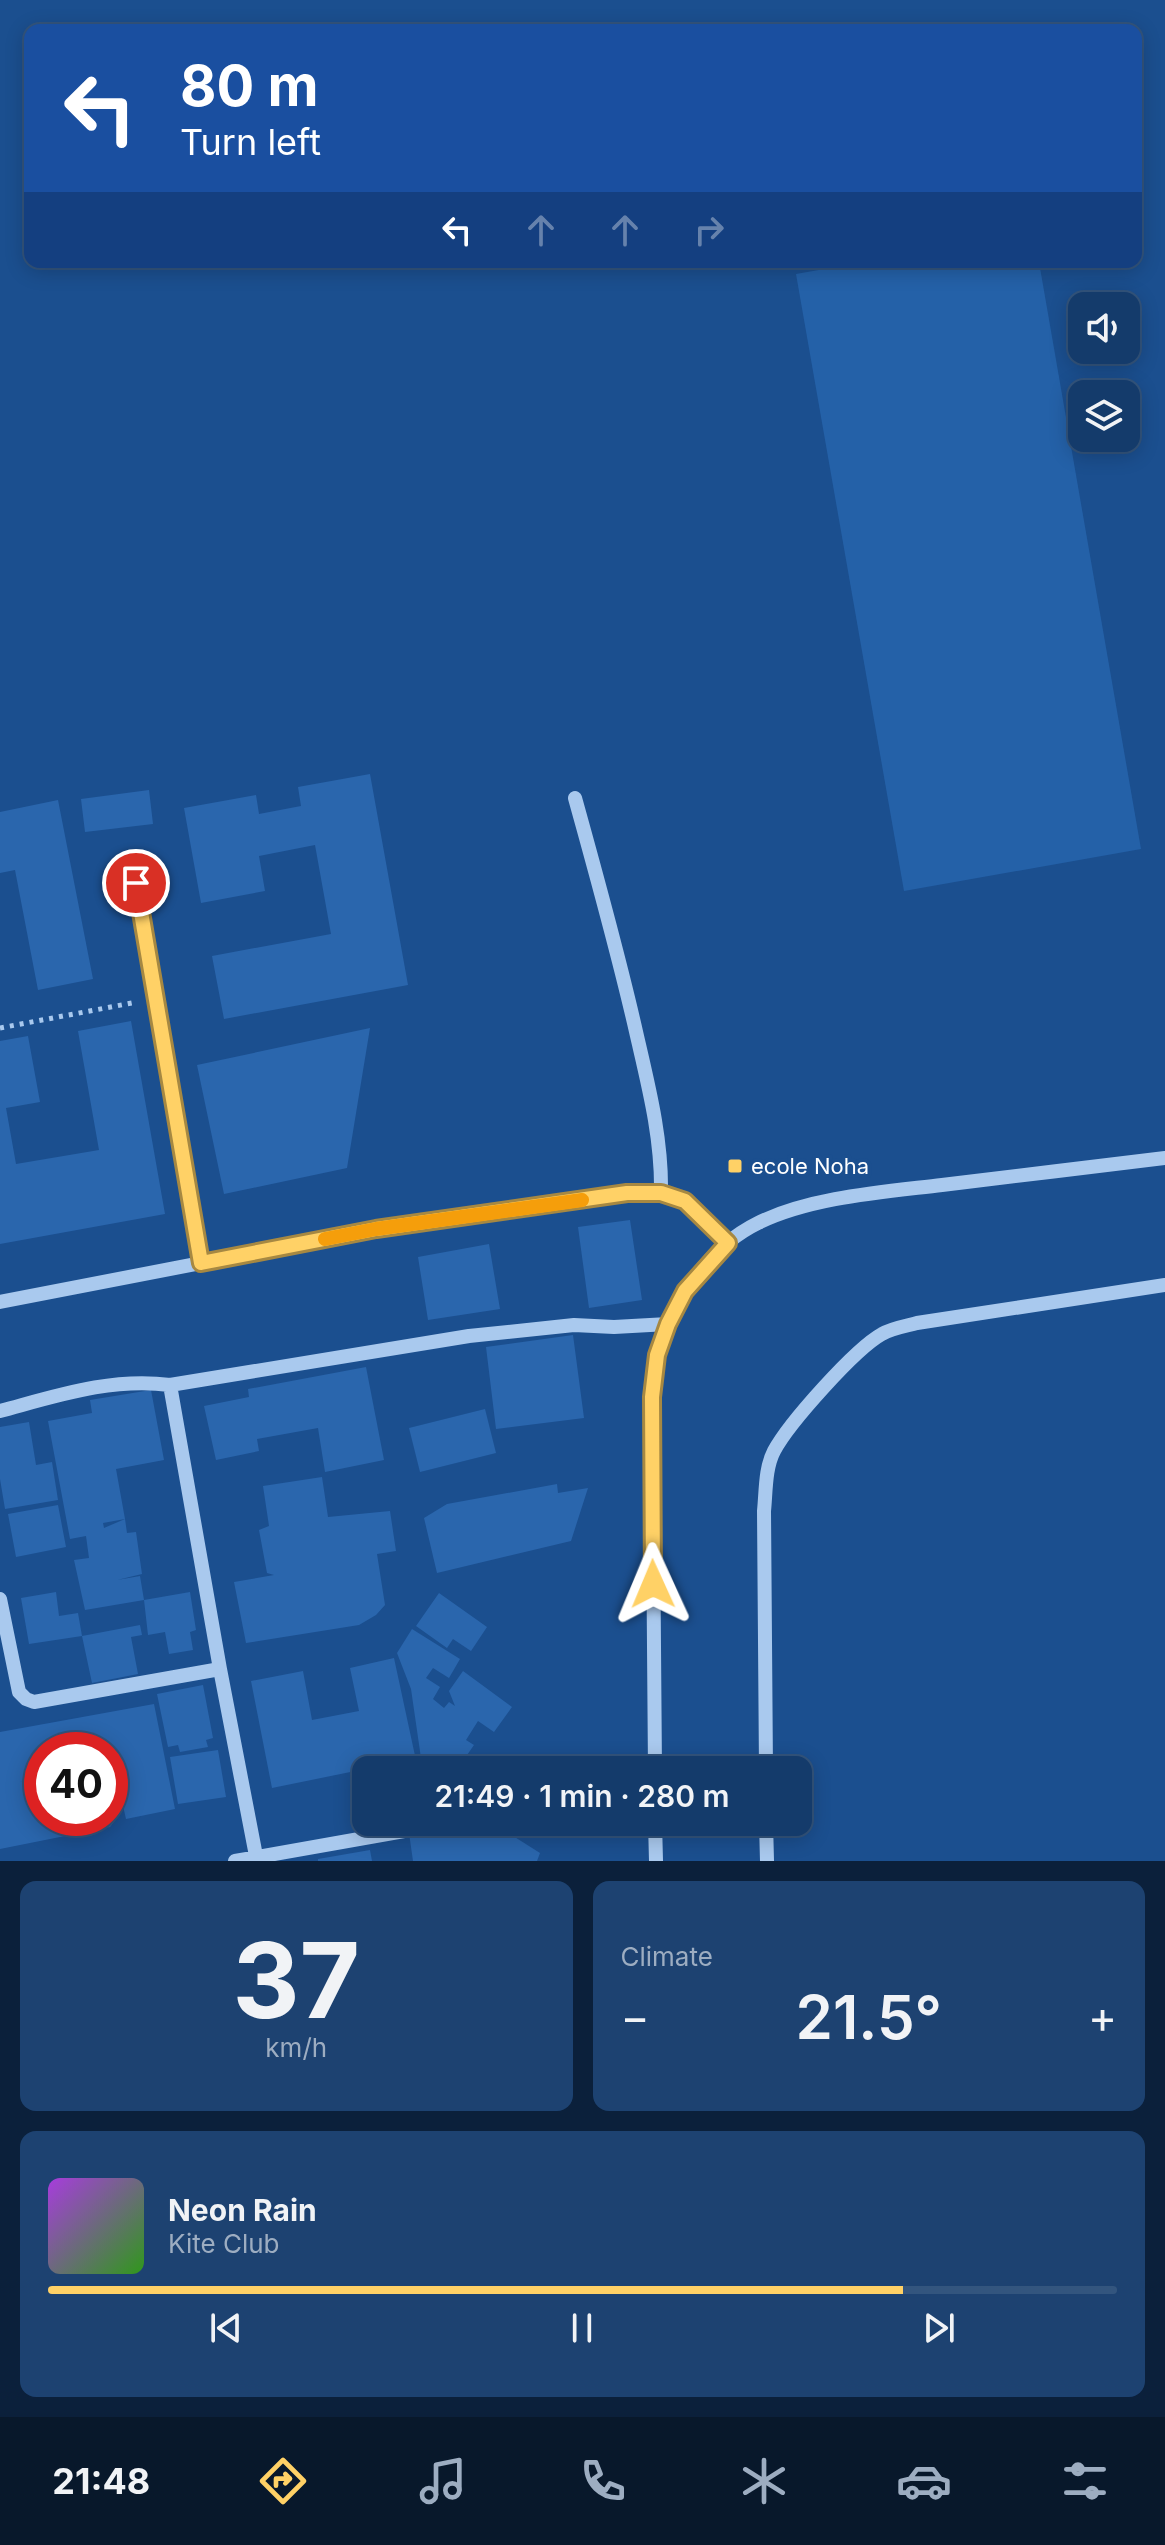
<!DOCTYPE html>
<html lang="en">
<head>
<meta charset="utf-8">
<style>
	:root { --surface:#143b6b; --page:#1d4271; --text:#f1f3f6; --muted:#9dadc1; --line:#33557e; --accent:#ffd166 }
	body { margin:0; font-family:Inter,sans-serif; background:var(--page); color:var(--text); height:100vh; display:flex; flex-direction:column; font-size:30px; white-space:nowrap }
	* { box-sizing:border-box; margin:0 }
	p { font-size:26px; color:var(--muted) }
	.icon { flex:none; width:44px; height:44px; fill:none; stroke:currentColor; stroke-width:2; stroke-linecap:round; stroke-linejoin:round }
	.map { position:relative; height:1861px; overflow:hidden }
	.drawer { display:flex; flex-direction:column; gap:20px; padding:20px; background:#0b203b; flex:1 }
	.drawer>* { flex:none }
	.guide { position:absolute; left:24px; top:24px; width:1118px; height:244px; border-radius:16px; box-shadow:0 4px 20px #0003,0 0 0 2px var(--line); background:#1a4fa0; color:#fff; overflow:hidden }
	.controls { position:absolute; left:1068px; top:292px; display:grid; gap:16px }
	.controls a { display:grid; place-items:center; width:72px; height:72px; border-radius:16px; background:var(--surface); box-shadow:0 4px 20px #0003,0 0 0 2px var(--line); font-size:40px }
	.speed { position:absolute; left:24px; top:1732px; display:flex; gap:16px; font-size:40px; font-weight:700; text-align:center }
	.speed>* { display:grid; place-content:center; width:104px; height:104px; border-radius:50%; background:var(--surface); box-shadow:0 4px 20px #0003,0 0 0 2px var(--line); line-height:1 }
	.speed .limit { border:12px solid #d22; background:#fff; color:#111 }
	.pin { position:absolute; display:grid; place-items:center; width:68px; height:68px; color:#fff; margin:-34px; border:4px solid #fff; border-radius:50%; box-shadow:0 2px 8px #0007 }
	.me { position:absolute; width:88px; margin:-44px; rotate:359deg; stroke-linejoin:round; filter:drop-shadow(0 0 6px #0008) }
	.turn { display:flex; align-items:center; gap:28px; height:168px; padding:0 24px; font-size:36px }
	.turn .icon { width:104px; height:104px; stroke-width:2.5 }
	.turn b { display:block; font-size:56px; line-height:68px }
	.lanes { display:flex; align-items:center; height:76px; padding:0 24px; background:#0003; justify-content:center; gap:40px; direction:ltr }
	.lanes .off { opacity:.35 }
	.big { font-size:60px; font-weight:600; line-height:1.1 }
	.drawer .card { flex:1; display:flex; flex-direction:column; justify-content:center; gap:12px; min-width:0; padding:0 28px; border-radius:16px; background:var(--page) }
	.drawer .dial { align-items:center; gap:0 }
	.dial b { font-size:104px; line-height:1 }
	.song { display:flex; align-items:center; gap:24px }
	.cover { width:96px; height:96px; border-radius:12px; background:linear-gradient(135deg,hsl(280 70% 55%),hsl(110 70% 35%)) }
	.played { height:8px; border-radius:4px; background:linear-gradient(90deg,var(--accent) 80%,var(--line) 80%) }
	.keys { display:flex; justify-content:space-around; direction:ltr }
	.heat { display:flex; justify-content:space-between; align-items:center; font-size:44px; direction:ltr }
	.drawer .tiles { flex:1; display:grid; gap:20px; grid-template-columns:1fr 1fr }
	.card:last-child { grid-column:span 2 }
	.trip { position:absolute; left:352px; top:1756px; width:460px; height:80px; border-radius:16px; background:var(--surface); box-shadow:0 4px 20px #0003,0 0 0 2px var(--line); font-weight:600; line-height:80px; text-align:center }
	.dock { display:flex; height:128px; justify-content:space-around; align-items:center; background:#08182b; color:var(--muted) }
	.dock .icon { width:56px; height:56px }
	.dock .on { color:var(--accent) }
	.dock b { font-size:36px; color:var(--text) }
	.map>svg:first-child { display:block }
	.green { fill:#2461a8 }
	.building { fill:#2a66ad }
	.lines { fill:none; stroke-linecap:round; stroke-linejoin:round }
	.path { stroke:#a9c9ee; stroke-width:5; stroke-dasharray:4 6; stroke-linecap:butt }
	.minor { stroke:#a9c9ee; stroke-width:14 }
	.route-casing { stroke:#a68842; stroke-width:20 }
	.route { stroke:#ffd166; stroke-width:14 }
	.slow { stroke:#f59e0b; stroke-width:14 }
	.poi-dot { fill:#ffd166; stroke:#1b4f8f; stroke-width:3 }
	.labels { text-anchor:middle; dominant-baseline:central; stroke-width:8; stroke-linejoin:round; paint-order:stroke }
	.poi-label { font-size:22px; fill:#fff; stroke:#1b4f8f; text-anchor:start }
</style>
</head>
<body>
<div class="map">
<svg width="1165" height="1861" viewBox="0 0 1165 1861">
	<rect width="100%" height="100%" fill="#1b4f8f"/>
	<path class="green" d="M864,262H1039L1141,849L904,891L796,274Z"/>
	<path class="building" d="M370,774L408,985L224,1019L212,956L331,934L315,845L259,856L265,891L201,903L184,808L256,795L259,814L301,806L298,787Z
		M149,790L153,824L85,832L81,799Z
		M58,800L93,979L38,990L15,870L0,873V812Z
		M131,1021L165,1214L0,1244V1041L28,1036L40,1102L6,1108L16,1164L99,1150L78,1031Z
		M370,1028L347,1168L224,1194L197,1065Z
		M630,1220L642,1300L589,1308L578,1227Z
		M489,1244L500,1309L428,1320L418,1257Z
		M573,1335L584,1418L496,1429L486,1347Z
		M366,1367L384,1460L325,1472L318,1428L257,1439L259,1451L216,1460L204,1406L249,1397L248,1389Z
		M151,1390L164,1460L116,1469L125,1519L103,1523L104,1528L125,1519L127,1533L136,1532L142,1574L117,1580L140,1576L144,1600L190,1592L196,1630L190,1632L193,1650L169,1654L165,1632L148,1635L144,1600L85,1610L74,1560L89,1558L86,1536L70,1539L48,1421L92,1413L90,1400Z
		M485,1409L496,1453L420,1472L409,1428Z
		M29,1422L36,1465L52,1462L58,1500L5,1509L0,1479V1427Z
		M322,1477L328,1517L390,1511L396,1551L377,1554L385,1605L376,1615L359,1625L246,1643L234,1582L274,1575L267,1573L259,1530L269,1526L263,1486Z
		M557,1484L558,1493L588,1488L571,1541L437,1573L424,1518L447,1504Z
		M58,1505L66,1547L16,1557L8,1514Z
		M56,1592L59,1616L78,1613L82,1636L29,1644L21,1598Z
		M439,1593L487,1627L471,1651L453,1639L447,1648L416,1626Z
		M140,1625L142,1635L131,1637L138,1674L92,1683L82,1636Z
		M412,1629L460,1659L449,1678L433,1668L426,1678L440,1687L433,1699L444,1708L449,1702L455,1706L449,1691L463,1671L512,1707L494,1732L478,1721L466,1740L474,1745L465,1758L422,1765L411,1689L397,1653Z
		M394,1658L417,1765L392,1770L370,1768L272,1788L251,1681L303,1671L312,1720L359,1711L350,1668Z
		M203,1685L213,1738L206,1740L208,1747L180,1752L178,1745L168,1747L157,1694Z
		M154,1704L175,1809L126,1819L110,1748L42,1750V1774L20,1782L42,1776V1818H110L112,1759L119,1815L110,1827L0,1849V1732Z
		M218,1750L226,1797L178,1804L170,1757Z
		M476,1822L496,1838L502,1829L540,1853L537,1861H413L409,1833Z
		M370,1850L372,1861H318V1859Z"/>
	<g class="lines">
		<path class="path" d="M0,1028L137,1002"/>
		<path class="minor" d="M575,798C597,877 619,956 637,1036C649,1088 662,1139 661,1193
			M136,883L201,1263
			M0,1302L376,1229L627,1193C687,1193 688,1203 728,1243
			M0,1411C56,1396 112,1377 170,1385
			M0,1599L19,1692L26,1699L34,1702L220,1669
			M655,1770L652,1397C653,1383 654,1368 657,1355C670,1303 709,1247 758,1223C811,1197 884,1192 942,1185C1016,1176 1091,1167 1165,1158
			M766,1770L764,1511C766,1492 765,1468 774,1451C789,1423 855,1349 882,1334C892,1328 906,1326 917,1323L1165,1285
			M655,1822L656,1861
			M766,1822L767,1861
			M235,1861L455,1822
			M257,1861L220,1669L170,1385L469,1336L574,1325L614,1327L668,1324"/>
	</g>
	<g class="lines">
		<defs>
			<path id="route" d="M136,883L201,1263L376,1229L627,1193H661L685,1201L728,1243L685,1291L668,1324L657,1355L652,1397L653,1584"/>
		</defs>
		<use href="#route" class="route-casing"/>
		<use href="#route" class="route"/>
		<path class="slow" d="M325,1239L376,1229L582,1200"/>
	</g>
	<rect class="poi-dot" x="727" y="1158" width="16" height="16" rx="4"/>
	<g class="labels">
		<g class="poi-label">
			<text x="751" y="1166">ecole Noha</text>
		</g>
	</g>
</svg>
<div class="controls">
<a><svg class="icon" aria-label="sound" viewBox="0 0 24 24"><path d="M4 9h4l5-4v14l-5-4H4zM17 9q2 3 0 6"/></svg></a>
<a><svg class="icon" aria-label="layers" viewBox="0 0 24 24"><path d="M12 4l9 5-9 5-9-5zM3 14l9 5 9-5"/></svg></a>
</div>
<div class="speed"><div class="limit">40</div></div>
<div class="pin" style="left:136px;top:883px;background:#d93025"><svg class="icon" aria-label="arrive" viewBox="0 0 24 24"><path d="M6 21V4h12l-3 4 3 4H6"/></svg></div>
<svg class="me" style="left:653px;top:1584px" viewBox="-20 -20 40 40"><path d="M0-17L14 15 0 8-14 15z" fill="#ffd166" stroke="#fff" stroke-width="4"/></svg>
<div class="trip">21:49 · 1 min · 280 m</div>
<div class="guide">
<div class="turn"><svg class="icon" aria-label="left" viewBox="0 0 24 24"><path d="M17 20v-9H6M10 6l-5 5 5 5"/></svg><div><b>80 m</b>Turn left</div></div>
<div class="lanes"><svg class="icon" aria-label="left" viewBox="0 0 24 24"><path d="M17 20v-9H6M10 6l-5 5 5 5"/></svg><svg class="icon off" aria-label="ahead" viewBox="0 0 24 24"><path d="M12 20V5M6 11l6-6 6 6"/></svg><svg class="icon off" aria-label="ahead" viewBox="0 0 24 24"><path d="M12 20V5M6 11l6-6 6 6"/></svg><svg class="icon off" aria-label="right" viewBox="0 0 24 24"><path d="M7 20v-9h11M14 6l5 5-5 5"/></svg></div>
</div>
</div>
<section class="drawer">
<div class="tiles">
<div class="card dial"><b>37</b><p>km/h</p></div>
<div class="card"><p>Climate</p>
<div class="heat"><a>−</a><b class="big">21.5°</b><a>+</a></div>
</div>
<div class="card">
<div class="song"><i class="cover"></i><div><b>Neon Rain</b><p>Kite Club</p></div></div>
<div class="played"></div>
<div class="keys"><svg class="icon" aria-label="previous" viewBox="0 0 24 24"><path d="M18 5L8 12l10 7zM5 5v14"/></svg><svg class="icon" aria-label="pause" viewBox="0 0 24 24"><path d="M8 5v14M16 5v14"/></svg><svg class="icon" aria-label="next" viewBox="0 0 24 24"><path d="M6 5l10 7-10 7zM19 5v14"/></svg></div>
</div>
</div>
</section>
<nav class="dock">
<b>21:48</b>
<svg class="icon on" aria-label="directions" viewBox="0 0 24 24"><path d="M12 3l9 9-9 9-9-9zM9 14v-3h6M13 9l2 2-2 2"/></svg>
<svg class="icon" aria-label="music" viewBox="0 0 24 24"><path d="M9 18V5l10-2v13"/><circle cx="6" cy="18" r="3"/><circle cx="16" cy="16" r="3"/></svg>
<svg class="icon" aria-label="phone" viewBox="0 0 24 24"><path d="M5 4h4l2 5-3 2q2 4 5 5l2-3 5 2v4C11 20 4 13 5 4z"/></svg>
<svg class="icon" aria-label="climate" viewBox="0 0 24 24"><path d="M12 3v18M4 7l16 10M4 17L20 7"/></svg>
<svg class="icon" aria-label="car" viewBox="0 0 24 24"><path d="M5 17H2v-5l4-1 3-4h7l3 4 3 1v5h-3M9 17h6M6 11h13"/><circle cx="7" cy="17" r="2"/><circle cx="17" cy="17" r="2"/></svg>
<svg class="icon" aria-label="filters" viewBox="0 0 24 24"><path d="M4 7h16M4 17h16"/><circle cx="9" cy="7" r="2"/><circle cx="15" cy="17" r="2"/></svg>
</nav>
</body>
</html>
